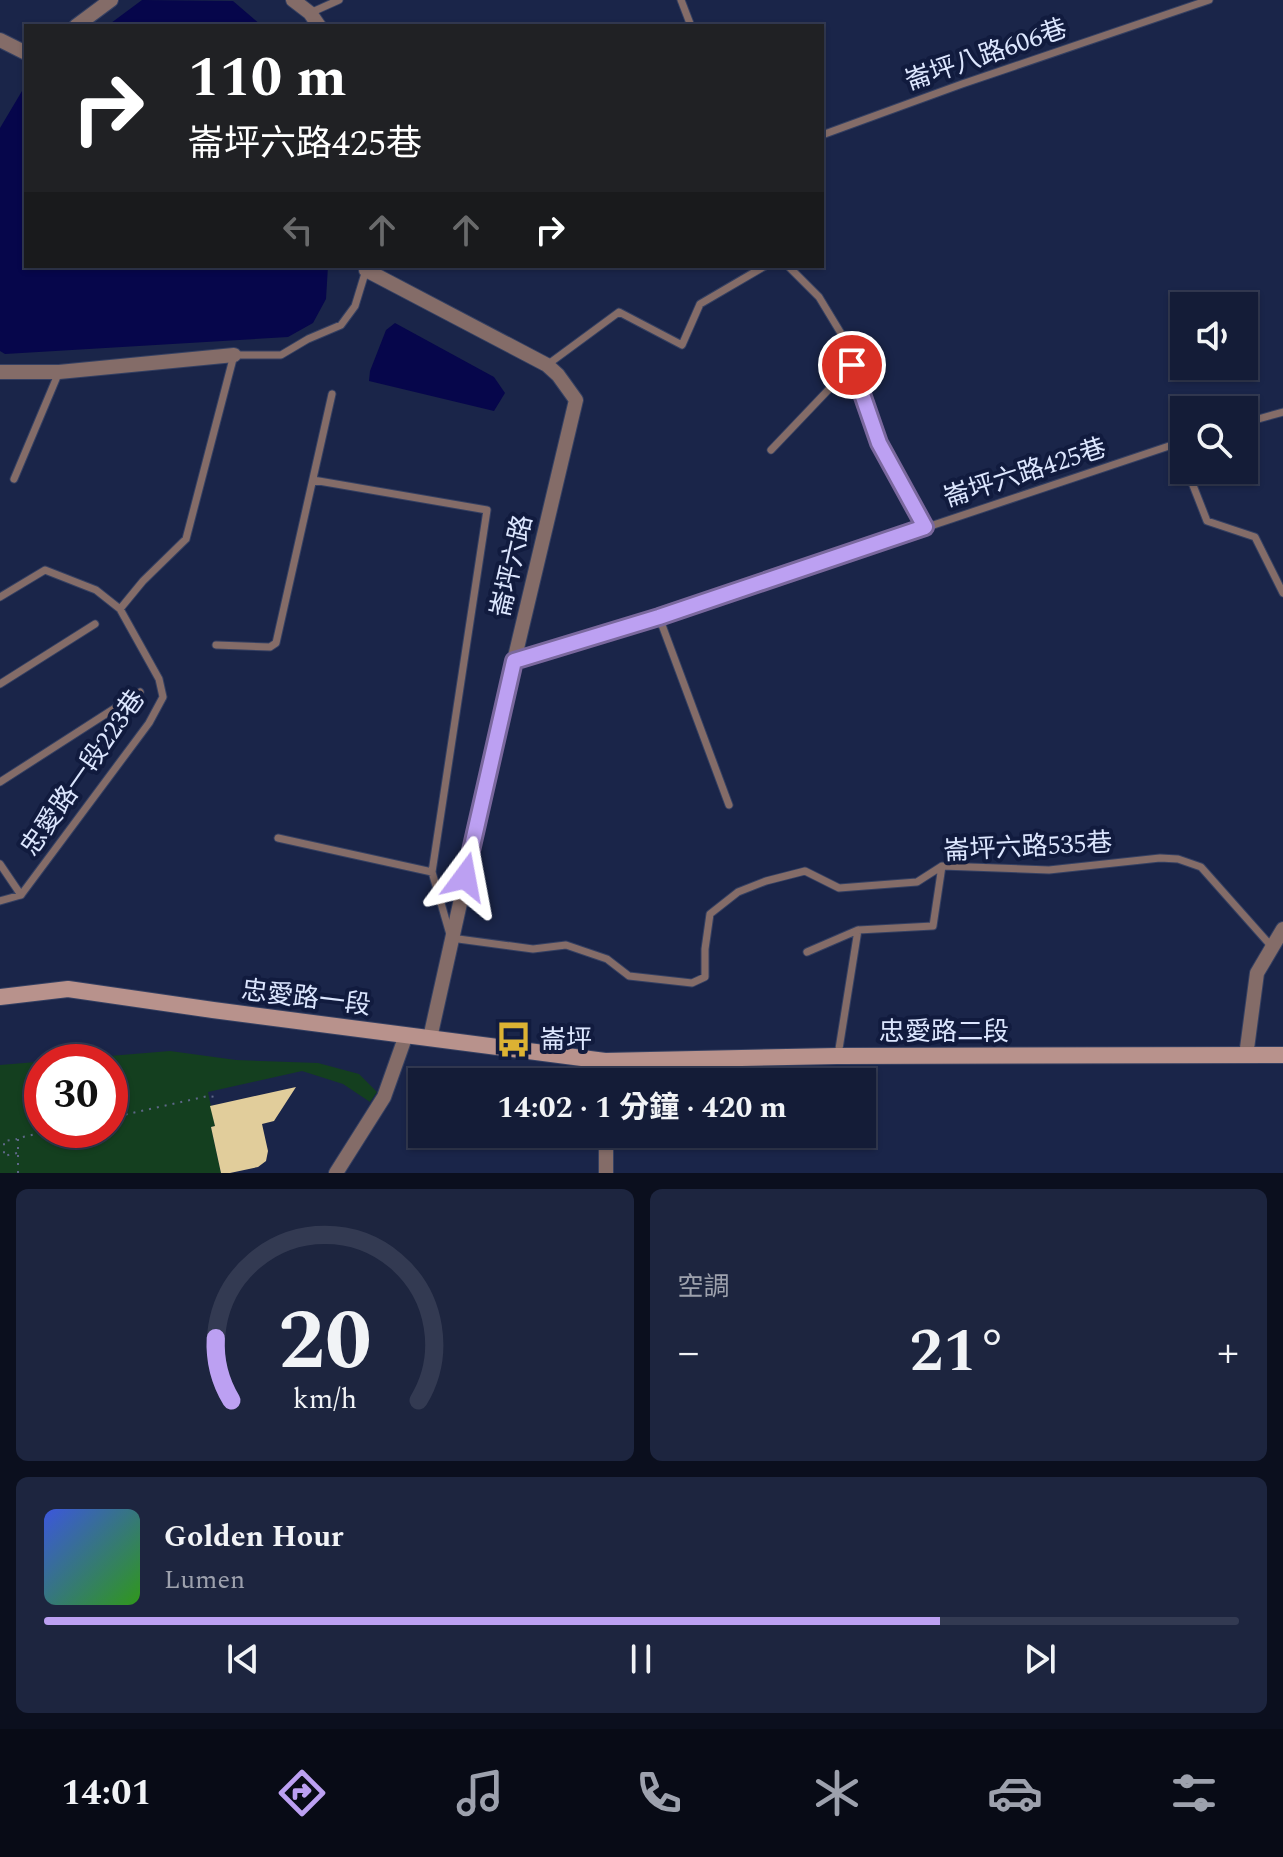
<!DOCTYPE html>
<html lang="zh-TW">
<head>
<meta charset="utf-8">
<style>
	:root { --surface:#141c37; --page:#1d253f; --text:#f1f3f6; --muted:#9da1ad; --line:#333a52; --accent:#bca0f2 }
	body { margin:0; font-family:Spectral,"Noto Sans TC",serif; background:var(--page); color:var(--text); height:100vh; display:flex; flex-direction:column; font-size:30px; white-space:nowrap }
	* { box-sizing:border-box; margin:0 }
	p { font-size:26px; color:var(--muted) }
	.icon { flex:none; width:44px; height:44px; fill:none; stroke:currentColor; stroke-width:2; stroke-linecap:round; stroke-linejoin:round }
	.map { position:relative; height:1173px; overflow:hidden }
	.sheet { display:flex; flex-direction:column; gap:16px; padding:16px; background:#0b0f1e; flex:1 }
	.sheet>* { flex:none }
	.banner { position:absolute; left:24px; top:24px; width:800px; height:244px; border-radius:0px; box-shadow:0 2px 6px #0004,0 0 0 2px var(--line); background:#202124; color:#fff; overflow:hidden }
	.fabs { position:absolute; left:1170px; top:292px; display:grid; gap:16px }
	.fabs a { display:grid; place-items:center; width:88px; height:88px; border-radius:0px; background:var(--surface); box-shadow:0 2px 6px #0004,0 0 0 2px var(--line); font-size:40px }
	.speed { position:absolute; left:24px; top:1044px; display:flex; gap:16px; font-size:40px; font-weight:700; text-align:center }
	.speed>* { display:grid; place-content:center; width:104px; height:104px; border-radius:50%; background:var(--surface); box-shadow:0 2px 6px #0004,0 0 0 2px var(--line); line-height:1 }
	.speed .limit { border:12px solid #d22; background:#fff; color:#111 }
	.pin { position:absolute; display:grid; place-items:center; width:68px; height:68px; color:#fff; margin:-34px; border:4px solid #fff; border-radius:50%; box-shadow:0 2px 8px #0007 }
	.me { position:absolute; width:88px; margin:-44px; rotate:13deg; stroke-linejoin:round; filter:drop-shadow(0 0 6px #0008) }
	.turn { display:flex; align-items:center; gap:28px; height:168px; padding:0 32px; font-size:36px }
	.turn .icon { width:104px; height:104px; stroke-width:2.5 }
	.turn b { display:block; font-size:56px; line-height:68px }
	.lanes { display:flex; align-items:center; height:76px; padding:0 32px; background:#0003; justify-content:center; gap:40px; direction:ltr }
	.lanes .off { opacity:.35 }
	.big { font-size:60px; font-weight:700; line-height:1.1 }
	.sheet .widget { flex:1; display:flex; flex-direction:column; justify-content:center; gap:12px; min-width:0; padding:0 28px; border-radius:12px; background:var(--page) }
	.sheet .dial { align-items:center; gap:0 }
	.dial svg { height:208px; overflow:visible; fill:none; stroke:var(--line); stroke-width:7; stroke-linecap:round; text-anchor:middle }
	.dial text { fill:var(--text); stroke:none }
	.song { display:flex; align-items:center; gap:24px }
	.cover { width:96px; height:96px; border-radius:12px; background:linear-gradient(135deg,hsl(230 70% 55%),hsl(110 70% 35%)) }
	.played { height:8px; border-radius:4px; background:linear-gradient(90deg,var(--accent) 75%,var(--line) 75%) }
	.keys { display:flex; justify-content:space-around; direction:ltr }
	.heat { display:flex; justify-content:space-between; align-items:center; font-size:44px; direction:ltr }
	.sheet .tiles { flex:1; display:grid; gap:16px; grid-template-columns:1fr 1fr }
	.widget:last-child { grid-column:span 2 }
	.trip { position:absolute; left:408px; top:1068px; width:468px; height:80px; border-radius:0px; background:var(--surface); box-shadow:0 2px 6px #0004,0 0 0 2px var(--line); font-weight:700; line-height:80px; text-align:center }
	.menu { display:flex; height:128px; justify-content:space-around; align-items:center; background:#080b16; color:var(--muted) }
	.menu .icon { width:56px; height:56px }
	.menu .current { color:var(--accent) }
	.menu b { font-size:36px; color:var(--text) }
	.map>svg:first-child { display:block }
	.green { fill:#143f1f; fill-rule:evenodd }
	.water { fill:#06064b }
	.building { fill:#e1cd9b }
	.lines { fill:none; stroke-linecap:round; stroke-linejoin:round }
	.service-casing { stroke:#354062; stroke-width:9 }
	.minor-casing { stroke:#354062; stroke-width:16 }
	.secondary-casing { stroke:#354062; stroke-width:18 }
	.path { stroke:#5d6787; stroke-width:2; stroke-dasharray:2 6; stroke-linecap:butt }
	.service { stroke:#846c68; stroke-width:7 }
	.minor { stroke:#846c68; stroke-width:14 }
	.secondary { stroke:#b8928c; stroke-width:16 }
	.route-casing { stroke:#7a689d; stroke-width:20 }
	.route { stroke:#bca0f2; stroke-width:14 }
	.labels { text-anchor:middle; dominant-baseline:central; stroke-width:8; stroke-linejoin:round; paint-order:stroke }
	.street-label { font-size:26px; fill:#dce6fe; stroke:#111b3e }
	.poi-label { font-size:26px; fill:#dce6fe; stroke:#111b3e; text-anchor:start }
</style>
</head>
<body>
<div class="map">
<svg width="1283" height="1173" viewBox="0 0 1283 1173">
	<rect width="100%" height="100%" fill="#1a2549"/>
	<path class="green" d="M170,1051L236,1060L318,1063L359,1074L377,1092L370,1102L343,1084L302,1071L208,1092L215,1126L211,1127L221,1173H0V1065ZM42,1062H110V1130H42Z"/>
	<path class="water" d="M142,0L233,1L262,26H107Z
		M26,88V266H328L326,299L313,323L288,337L5,354L0,351V128L22,91Z
		M395,323L494,377L505,393L494,411L369,381L370,371L386,330Z"/>
	<path class="building" d="M296,1087L274,1121L262,1124L268,1151L266,1161L258,1167L230,1173H221L211,1127L215,1126L210,1106Z"/>
	<g class="lines">
		<defs>
			<path id="service" d="M681,0L691,26
				M310,13L339,0
				M822,135L962,84L1209,0
				M788,266L819,297L842,335L879,443L925,527
				M547,365L619,312L682,345L700,304L765,266
				M1244,423L1283,412
				M1176,443L1184,463
				M771,450L852,365
				M1187,470L1207,521L1255,537L1283,593
				M14,479L59,372
				M313,480L487,510L432,872L451,938L533,949L566,945L607,959L629,976L692,983L705,977V949L710,914L738,892L766,881L805,871L839,888L917,882L942,866L1049,870L1160,858L1178,859L1201,867L1272,947
				M0,597L45,570L96,590L120,609L159,679L163,697L149,723L21,895L0,901
				M120,609L143,581L186,539L234,355H281L308,339L341,325L355,306L366,270
				M659,617L729,805
				M216,645L270,647L276,643L332,394
				M514,661L659,617L1184,441
				M0,684L95,624
				M0,782L140,692
				M278,838L432,872
				M0,864L21,895
				M807,952L858,930
				M838,1055L858,930L933,926L942,866"/>
			<path id="minor" d="M293,0L310,13L319,26
				M76,26L111,0
				M0,40L26,53
				M366,266V270L547,365L558,375L576,400L514,661L430,1038
				M0,372H59L234,355
				M1246,1056L1257,973L1283,929
				M605,1061L606,1082
				M606,1134V1173
				M336,1173L384,1097L406,1035"/>
			<path id="secondary" d="M0,997L68,989L213,1010L605,1061L837,1056L1283,1055"/>
		</defs>
		<use href="#service" class="service-casing"/>
		<use href="#minor" class="minor-casing"/>
		<use href="#secondary" class="secondary-casing"/>
		<path class="path" d="M110,1118L208,1096L215,1097
			M17,1153L4,1156V1141L17,1139
			M18,1173V1138L55,1130"/>
		<use href="#service" class="service"/>
		<use href="#minor" class="minor"/>
		<use href="#secondary" class="secondary"/>
	</g>
	<g class="lines">
		<defs>
			<path id="route" d="M465,877L514,661L659,617L925,527L879,443L852,365"/>
		</defs>
		<use href="#route" class="route-casing"/>
		<use href="#route" class="route"/>
	</g>
	<defs>
		<symbol id="bus-bare" viewBox="-9 -9 18 18"><path d="M-5-6H5V4H4V6H2V4H-2V6H-4V4H-5ZM-3.5-4V0h7V-4ZM-3.5 1.2v1.5H-2V1.2ZM2 1.2v1.5H3.5V1.2Z" fill="#dcb233" stroke="#111b3e" stroke-width="2.5" paint-order="stroke"/></symbol>
	</defs>
	<g fill-rule="evenodd">
		<use href="#bus-bare" x="488" y="1014" width="51" height="51"/>
	</g>
	<g class="labels">
		<g class="street-label">
			<text transform="translate(986 55) rotate(-19)">崙坪八路606巷</text>
			<text transform="translate(1025 473) rotate(-18)">崙坪六路425巷</text>
			<text transform="translate(512 566) rotate(-77)">崙坪六路</text>
			<text transform="translate(83 773) rotate(-55)">忠愛路一段223巷</text>
			<text transform="translate(1028 847) rotate(-3)">崙坪六路535巷</text>
			<text transform="translate(306 998) rotate(7)">忠愛路一段</text>
			<text x="944" y="1032">忠愛路二段</text>
		</g>
		<g class="poi-label">
			<text x="540" y="1040">崙坪</text>
		</g>
	</g>
</svg>
<div class="fabs">
<a><svg class="icon" aria-label="sound" viewBox="0 0 24 24"><path d="M4 9h4l5-4v14l-5-4H4zM17 9q2 3 0 6"/></svg></a>
<a><svg class="icon" aria-label="search" viewBox="0 0 24 24"><circle cx="10" cy="10" r="6"/><path d="M15 15l6 6"/></svg></a>
</div>
<div class="speed"><div class="limit">30</div></div>
<div class="pin" style="left:852px;top:365px;background:#d93025"><svg class="icon" aria-label="arrive" viewBox="0 0 24 24"><path d="M6 21V4h12l-3 4 3 4H6"/></svg></div>
<svg class="me" style="left:465px;top:877px" viewBox="-20 -20 40 40"><path d="M0-17L14 15 0 8-14 15z" fill="#bca0f2" stroke="#fff" stroke-width="4"/></svg>
<div class="trip">14:02 · 1 分鐘 · 420 m</div>
<div class="banner">
<div class="turn"><svg class="icon" aria-label="right" viewBox="0 0 24 24"><path d="M7 20v-9h11M14 6l5 5-5 5"/></svg><div><b>110 m</b>崙坪六路425巷</div></div>
<div class="lanes"><svg class="icon off" aria-label="left" viewBox="0 0 24 24"><path d="M17 20v-9H6M10 6l-5 5 5 5"/></svg><svg class="icon off" aria-label="ahead" viewBox="0 0 24 24"><path d="M12 20V5M6 11l6-6 6 6"/></svg><svg class="icon off" aria-label="ahead" viewBox="0 0 24 24"><path d="M12 20V5M6 11l6-6 6 6"/></svg><svg class="icon" aria-label="right" viewBox="0 0 24 24"><path d="M7 20v-9h11M14 6l5 5-5 5"/></svg></div>
</div>
</div>
<section class="sheet">
<div class="tiles">
<div class="widget dial"><svg viewBox="0 0 100 80">
<path d="M14 69A42 42 0 1 1 86 69"/>
<path d="M14 69A42 42 0 0 1 8 45" stroke="#bca0f2"/>
<text x="50" y="56" font-size="32" font-weight="700">20</text>
<text x="50" y="72" font-size="11">km/h</text>
</svg></div>
<div class="widget"><p>空調</p>
<div class="heat"><a>−</a><b class="big">21°</b><a>+</a></div>
</div>
<div class="widget">
<div class="song"><i class="cover"></i><div><b>Golden Hour</b><p>Lumen</p></div></div>
<div class="played"></div>
<div class="keys"><svg class="icon" aria-label="previous" viewBox="0 0 24 24"><path d="M18 5L8 12l10 7zM5 5v14"/></svg><svg class="icon" aria-label="pause" viewBox="0 0 24 24"><path d="M8 5v14M16 5v14"/></svg><svg class="icon" aria-label="next" viewBox="0 0 24 24"><path d="M6 5l10 7-10 7zM19 5v14"/></svg></div>
</div>
</div>
</section>
<nav class="menu">
<b>14:01</b>
<svg class="icon current" aria-label="directions" viewBox="0 0 24 24"><path d="M12 3l9 9-9 9-9-9zM9 14v-3h6M13 9l2 2-2 2"/></svg>
<svg class="icon" aria-label="music" viewBox="0 0 24 24"><path d="M9 18V5l10-2v13"/><circle cx="6" cy="18" r="3"/><circle cx="16" cy="16" r="3"/></svg>
<svg class="icon" aria-label="phone" viewBox="0 0 24 24"><path d="M5 4h4l2 5-3 2q2 4 5 5l2-3 5 2v4C11 20 4 13 5 4z"/></svg>
<svg class="icon" aria-label="climate" viewBox="0 0 24 24"><path d="M12 3v18M4 7l16 10M4 17L20 7"/></svg>
<svg class="icon" aria-label="car" viewBox="0 0 24 24"><path d="M5 17H2v-5l4-1 3-4h7l3 4 3 1v5h-3M9 17h6M6 11h13"/><circle cx="7" cy="17" r="2"/><circle cx="17" cy="17" r="2"/></svg>
<svg class="icon" aria-label="filters" viewBox="0 0 24 24"><path d="M4 7h16M4 17h16"/><circle cx="9" cy="7" r="2"/><circle cx="15" cy="17" r="2"/></svg>
</nav>
</body>
</html>
